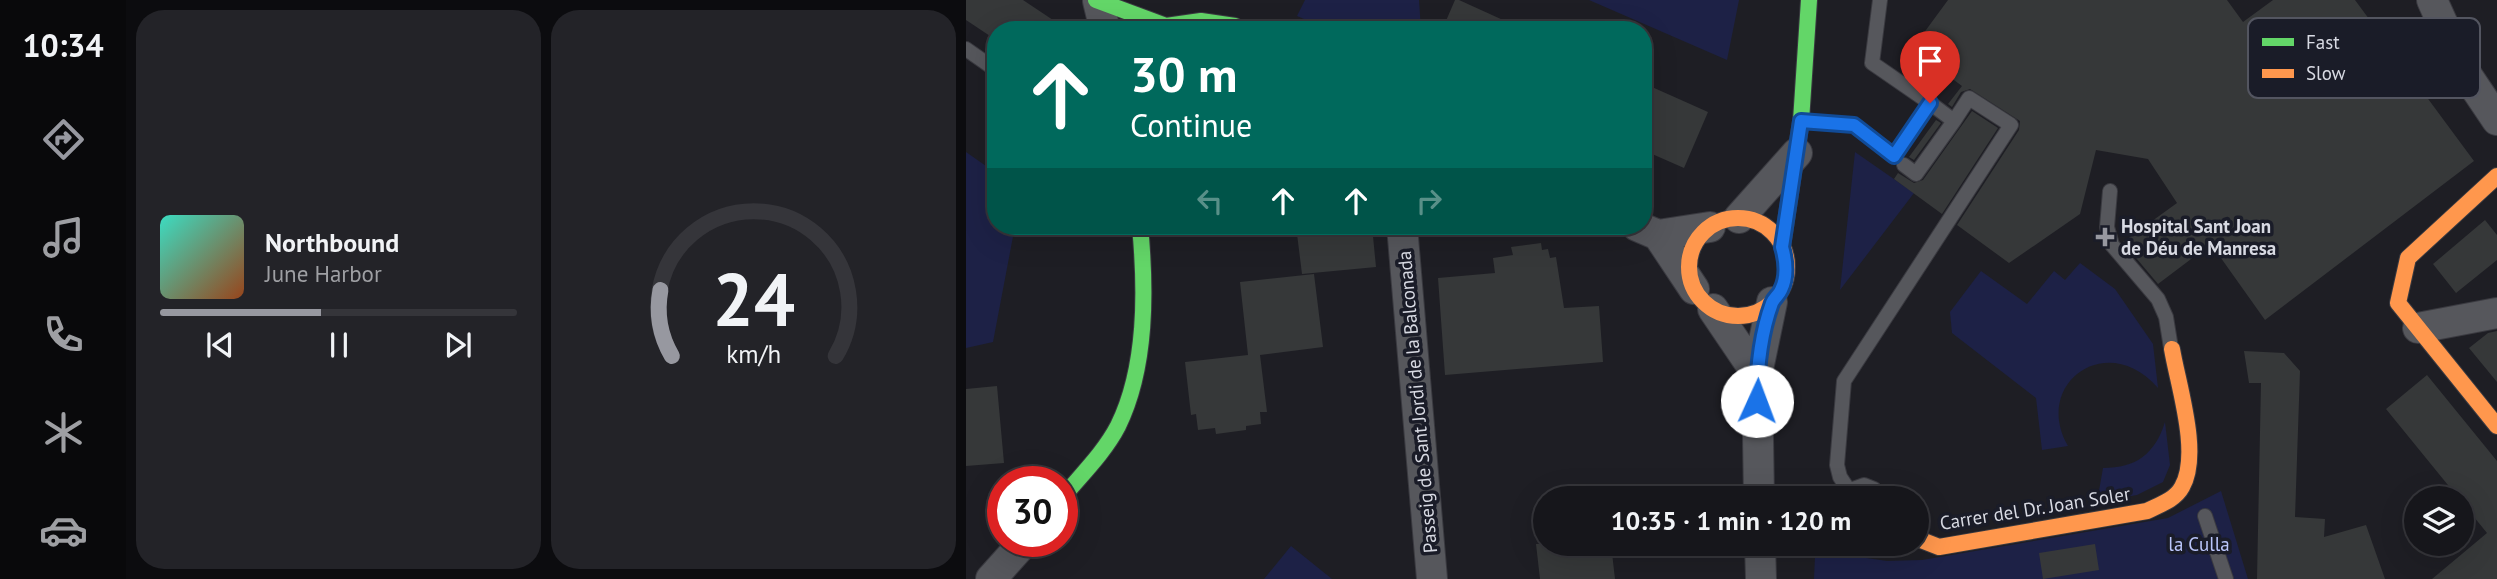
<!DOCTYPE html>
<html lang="en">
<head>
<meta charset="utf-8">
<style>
	:root { --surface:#16161b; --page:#232328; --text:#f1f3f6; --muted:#9e9fa3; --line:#35353a; --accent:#9798a0 }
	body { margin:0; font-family:"PT Sans",sans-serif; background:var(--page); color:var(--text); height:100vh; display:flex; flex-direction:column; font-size:26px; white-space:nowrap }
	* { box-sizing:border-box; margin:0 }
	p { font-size:23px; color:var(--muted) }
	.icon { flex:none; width:38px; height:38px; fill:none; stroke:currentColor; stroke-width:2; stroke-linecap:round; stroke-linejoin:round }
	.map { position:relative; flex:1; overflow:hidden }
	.drawer { display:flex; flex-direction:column; gap:10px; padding:10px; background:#0c0c0f; width:840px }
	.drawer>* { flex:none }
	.banner { position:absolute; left:21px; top:21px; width:665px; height:214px; border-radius:28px; box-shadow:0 7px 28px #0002,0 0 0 2px var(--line); background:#00695c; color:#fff; overflow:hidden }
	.fabs { position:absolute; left:1438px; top:486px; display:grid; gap:14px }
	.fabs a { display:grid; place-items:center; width:70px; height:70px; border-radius:50%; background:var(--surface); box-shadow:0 7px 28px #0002,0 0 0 2px var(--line); font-size:35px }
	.speed { position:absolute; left:21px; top:466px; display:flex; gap:14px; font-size:35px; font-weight:700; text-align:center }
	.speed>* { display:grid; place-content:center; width:91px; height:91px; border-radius:50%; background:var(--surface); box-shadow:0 7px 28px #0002,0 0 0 2px var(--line); line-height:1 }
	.speed .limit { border:10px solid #d22; background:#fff; color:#111 }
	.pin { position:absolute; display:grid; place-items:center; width:60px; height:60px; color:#fff; margin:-72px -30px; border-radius:50% 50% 50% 0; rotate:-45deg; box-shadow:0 0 7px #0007 }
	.pin .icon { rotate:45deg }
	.me { position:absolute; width:77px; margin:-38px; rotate:2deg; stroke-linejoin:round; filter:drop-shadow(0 0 5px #0008) }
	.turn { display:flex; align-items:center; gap:24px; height:147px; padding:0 28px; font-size:32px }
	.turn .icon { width:91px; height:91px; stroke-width:2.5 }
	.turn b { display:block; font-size:49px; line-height:60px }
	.lanes { display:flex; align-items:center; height:66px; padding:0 28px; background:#0003; justify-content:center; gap:35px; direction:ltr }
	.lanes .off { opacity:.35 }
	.drawer .widget { flex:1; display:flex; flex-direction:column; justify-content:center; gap:10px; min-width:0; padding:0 24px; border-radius:28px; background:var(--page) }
	.drawer .dial { align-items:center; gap:0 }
	.dial svg { height:182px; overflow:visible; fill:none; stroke:var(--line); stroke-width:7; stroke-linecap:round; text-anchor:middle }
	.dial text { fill:var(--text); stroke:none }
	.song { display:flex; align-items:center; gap:21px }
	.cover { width:84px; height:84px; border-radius:10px; background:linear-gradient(135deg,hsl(170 70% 55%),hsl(20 70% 35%)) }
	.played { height:7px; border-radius:4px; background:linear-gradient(90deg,var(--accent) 45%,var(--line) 45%) }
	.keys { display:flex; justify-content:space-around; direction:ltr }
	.drawer .tiles { flex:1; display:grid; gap:10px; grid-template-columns:repeat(2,1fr) }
	.trip { position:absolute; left:567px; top:486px; width:396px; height:70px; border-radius:35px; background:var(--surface); box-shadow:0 7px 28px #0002,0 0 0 2px var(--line); font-weight:700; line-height:70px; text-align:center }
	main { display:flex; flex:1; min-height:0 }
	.tabs { display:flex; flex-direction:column; width:126px; justify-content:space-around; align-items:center; background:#09090b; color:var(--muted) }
	.tabs .icon { width:49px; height:49px }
	.tabs .active { color:var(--accent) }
	.tabs b { font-size:32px; color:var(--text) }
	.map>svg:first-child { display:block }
	.green { fill:#1d2146 }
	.building { fill:#363839 }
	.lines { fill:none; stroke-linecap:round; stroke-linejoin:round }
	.lane-casing { stroke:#3a3a40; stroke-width:16 }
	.street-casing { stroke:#3a3a40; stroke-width:32 }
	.fast-casing { stroke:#3a3a40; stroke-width:18 }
	.slow-casing { stroke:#3a3a40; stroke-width:18 }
	.lane { stroke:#56575c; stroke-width:14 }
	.street { stroke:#56575c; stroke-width:30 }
	.fast { stroke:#63d668; stroke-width:16 }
	.slow { stroke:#ff974d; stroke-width:16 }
	.route-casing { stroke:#114b97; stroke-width:18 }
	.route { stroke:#1a73e8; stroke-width:12 }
	.poi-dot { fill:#9798a0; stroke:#1a1c28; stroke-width:2.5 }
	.labels { text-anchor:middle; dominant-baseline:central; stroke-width:7; stroke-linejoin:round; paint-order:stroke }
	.poi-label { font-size:19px; font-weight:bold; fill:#d8dae3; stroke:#1a1c28; text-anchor:start }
	.street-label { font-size:19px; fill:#d8dae3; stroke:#1a1c28 }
	.park-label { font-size:19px; fill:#bbc6fb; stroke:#1a1c28 }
	.key { fill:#1a1c28; stroke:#535560; stroke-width:2 }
	.key-label { font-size:19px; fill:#d8dae3 }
</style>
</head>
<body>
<main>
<nav class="tabs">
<b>10:34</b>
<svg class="icon active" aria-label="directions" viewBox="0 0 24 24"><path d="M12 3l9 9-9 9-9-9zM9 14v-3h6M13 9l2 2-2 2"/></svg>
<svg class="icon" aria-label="music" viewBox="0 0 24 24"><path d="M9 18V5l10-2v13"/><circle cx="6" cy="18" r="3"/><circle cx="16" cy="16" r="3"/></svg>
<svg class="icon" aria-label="phone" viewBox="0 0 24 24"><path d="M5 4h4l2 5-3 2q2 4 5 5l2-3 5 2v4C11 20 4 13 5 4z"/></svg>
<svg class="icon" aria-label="climate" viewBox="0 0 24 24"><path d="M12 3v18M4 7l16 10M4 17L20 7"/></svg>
<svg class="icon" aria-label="car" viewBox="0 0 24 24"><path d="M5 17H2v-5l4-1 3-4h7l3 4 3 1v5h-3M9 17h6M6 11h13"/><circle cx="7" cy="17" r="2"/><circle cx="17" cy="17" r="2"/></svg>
</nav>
<section class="drawer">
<div class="tiles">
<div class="widget">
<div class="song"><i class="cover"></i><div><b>Northbound</b><p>June Harbor</p></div></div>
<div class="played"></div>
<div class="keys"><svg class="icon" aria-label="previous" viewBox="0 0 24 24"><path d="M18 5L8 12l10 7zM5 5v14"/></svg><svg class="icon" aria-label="pause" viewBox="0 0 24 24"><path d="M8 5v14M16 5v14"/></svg><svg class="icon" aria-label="next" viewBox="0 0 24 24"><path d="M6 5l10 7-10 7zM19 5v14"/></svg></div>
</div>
<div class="widget dial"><svg viewBox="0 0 100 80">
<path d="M14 69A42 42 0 1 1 86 69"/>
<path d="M14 69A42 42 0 0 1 9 40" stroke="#9798a0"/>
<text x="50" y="56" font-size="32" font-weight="700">24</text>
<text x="50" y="72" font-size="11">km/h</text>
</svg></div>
</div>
</section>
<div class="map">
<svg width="1531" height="579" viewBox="0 0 1531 579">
	<rect width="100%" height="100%" fill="#1e1e24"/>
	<path class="green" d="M339,0H453L455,30H364L331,16Z
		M623,0H773L761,60Z
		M0,152L30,173V226H49L27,342L0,348Z
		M889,152L948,193L874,290Z
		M1114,263L1149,289L1187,344L1192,388C1141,329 1066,384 1102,446L1076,450L1070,398L986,333L984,312L1015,271L1061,304L1088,271L1099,280Z
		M1199,422L1204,465L1197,482L1171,495L1131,502L1137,468C1170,468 1189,454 1199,422Z
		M1255,491L1282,579H848L849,556L852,551L921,561L956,560L1202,518Z
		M325,546L366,579H298Z"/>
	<path class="building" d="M0,0H57L102,30H30V40L0,20Z
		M489,0H493L559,30H476Z
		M982,0H1261L1277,22L1307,0H1389L1508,161L1299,320L1245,244L1192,284L1160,246L1157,242L1211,203L1182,159L1130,150L1114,214L1043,263L991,225L1053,130L1054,121L1004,89L995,92L986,107L982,104L996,86L946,49Z
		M677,83L742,112L718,168L677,150Z
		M1006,111L1032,128L976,214L928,179L932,173L948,183L957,180Z
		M970,120L975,123L948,160L943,157Z
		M1519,220L1531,235V260L1490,293L1467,264Z
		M330,226H406L410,267L336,274Z
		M575,243L576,250L582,249L584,258L590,257L598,308L633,306L637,362L479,375L472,278L529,273L527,258L547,255L545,247Z
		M348,274L357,347L294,355L301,412H294L295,424L280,426V430L250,434L249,428L232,430L230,414L225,415L219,362L282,355L274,282Z
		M1531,331V382L1503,348L1522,333Z
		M1278,351L1318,353L1334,371L1329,517L1359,519L1358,537L1400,525L1419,579H1291L1295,383H1283Z
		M1461,375L1531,461V579H1466L1521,533L1420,409Z
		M31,386L38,463L0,466V389Z
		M570,544H645L649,579H574Z
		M1129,544L1133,570L1077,579L1073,553Z"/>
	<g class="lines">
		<defs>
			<path id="lane" d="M0,49L30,70
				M837,121L888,125L928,156L964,103L906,63L914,0
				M938,165L950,174L988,121L964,103
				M1144,191L1141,227L1146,245L1192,299L1200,317L1205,348
				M884,492L874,477L871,465L878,381L1045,125L1003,98L988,121
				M881,499L887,489L898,485L908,489L913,499
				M1239,516L1260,579"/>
			<path id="street" d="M1466,0L1498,71L1531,120
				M132,1L139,30
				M773,218L831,153
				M436,226L466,579
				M671,226L692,235L728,289
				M692,235L744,227
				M747,309L791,374
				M1452,328L1531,313
				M793,499L791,374L806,302
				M794,544L795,579
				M25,579L59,541"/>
			<path id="fast" d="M130,0L200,26L235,21L269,26
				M816,247L835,121L843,0
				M96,498C115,475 138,453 152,426C181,367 180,290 174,226"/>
			<path id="slow" d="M1531,176L1442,258L1432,303L1531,426
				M723 267a49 49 0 1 1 98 0a49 49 0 1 1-98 0Z
				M950,538L973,547L1181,511C1193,505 1209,500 1216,487C1235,454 1212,385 1206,349"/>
		</defs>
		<use href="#lane" class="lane-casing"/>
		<use href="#street" class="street-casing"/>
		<use href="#fast" class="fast-casing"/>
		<use href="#slow" class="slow-casing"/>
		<use href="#lane" class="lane"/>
		<use href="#street" class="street"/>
		<use href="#fast" class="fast"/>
		<use href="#slow" class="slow"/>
	</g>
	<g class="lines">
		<defs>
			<path id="route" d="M791,401C791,370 795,333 806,303C808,298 813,295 815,290C822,276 820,261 816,247L835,121L888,125L928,156L964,103"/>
		</defs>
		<use href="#route" class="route-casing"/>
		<use href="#route" class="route"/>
	</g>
	<path class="poi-dot" d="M1135.5 226.5h7v7h7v7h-7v7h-7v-7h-7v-7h7z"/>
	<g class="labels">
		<g class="poi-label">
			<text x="1155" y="226">Hospital Sant Joan<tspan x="1155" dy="22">de Déu de Manresa</tspan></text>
		</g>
		<g class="street-label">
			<text transform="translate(451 402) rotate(-95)">Passeig de Sant Jordi de la Balconada</text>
			<text transform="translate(1069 508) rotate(-9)">Carrer del Dr. Joan Soler</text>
		</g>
		<g class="park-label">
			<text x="1233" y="544">la Culla</text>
		</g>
	</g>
	<rect x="1282" y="18" width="232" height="80" rx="10" class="key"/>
	<rect x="1296" y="38" width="32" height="8" fill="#63d668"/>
	<rect x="1296" y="69" width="32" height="9" fill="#ff974d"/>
	<g class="key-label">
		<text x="1340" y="49">Fast</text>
		<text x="1340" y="80">Slow</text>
	</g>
</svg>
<div class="fabs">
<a><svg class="icon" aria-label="layers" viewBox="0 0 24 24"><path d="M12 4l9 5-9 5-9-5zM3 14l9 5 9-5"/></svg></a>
</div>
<div class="speed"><div class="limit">30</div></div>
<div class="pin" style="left:964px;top:103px;background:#d93025"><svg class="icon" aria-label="arrive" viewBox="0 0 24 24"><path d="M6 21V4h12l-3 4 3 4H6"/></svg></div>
<svg class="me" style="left:791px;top:401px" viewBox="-20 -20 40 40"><circle r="19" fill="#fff"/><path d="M0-13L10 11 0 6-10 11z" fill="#1a73e8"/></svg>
<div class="trip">10:35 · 1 min · 120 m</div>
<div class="banner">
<div class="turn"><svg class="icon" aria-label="ahead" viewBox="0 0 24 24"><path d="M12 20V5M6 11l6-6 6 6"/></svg><div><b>30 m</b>Continue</div></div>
<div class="lanes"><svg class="icon off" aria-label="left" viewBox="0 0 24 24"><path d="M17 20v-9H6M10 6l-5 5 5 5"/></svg><svg class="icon" aria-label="ahead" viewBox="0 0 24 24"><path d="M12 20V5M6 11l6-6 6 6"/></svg><svg class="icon" aria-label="ahead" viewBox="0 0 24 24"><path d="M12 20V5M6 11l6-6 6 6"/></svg><svg class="icon off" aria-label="right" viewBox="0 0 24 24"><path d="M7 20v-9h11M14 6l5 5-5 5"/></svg></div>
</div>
</div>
</main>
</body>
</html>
